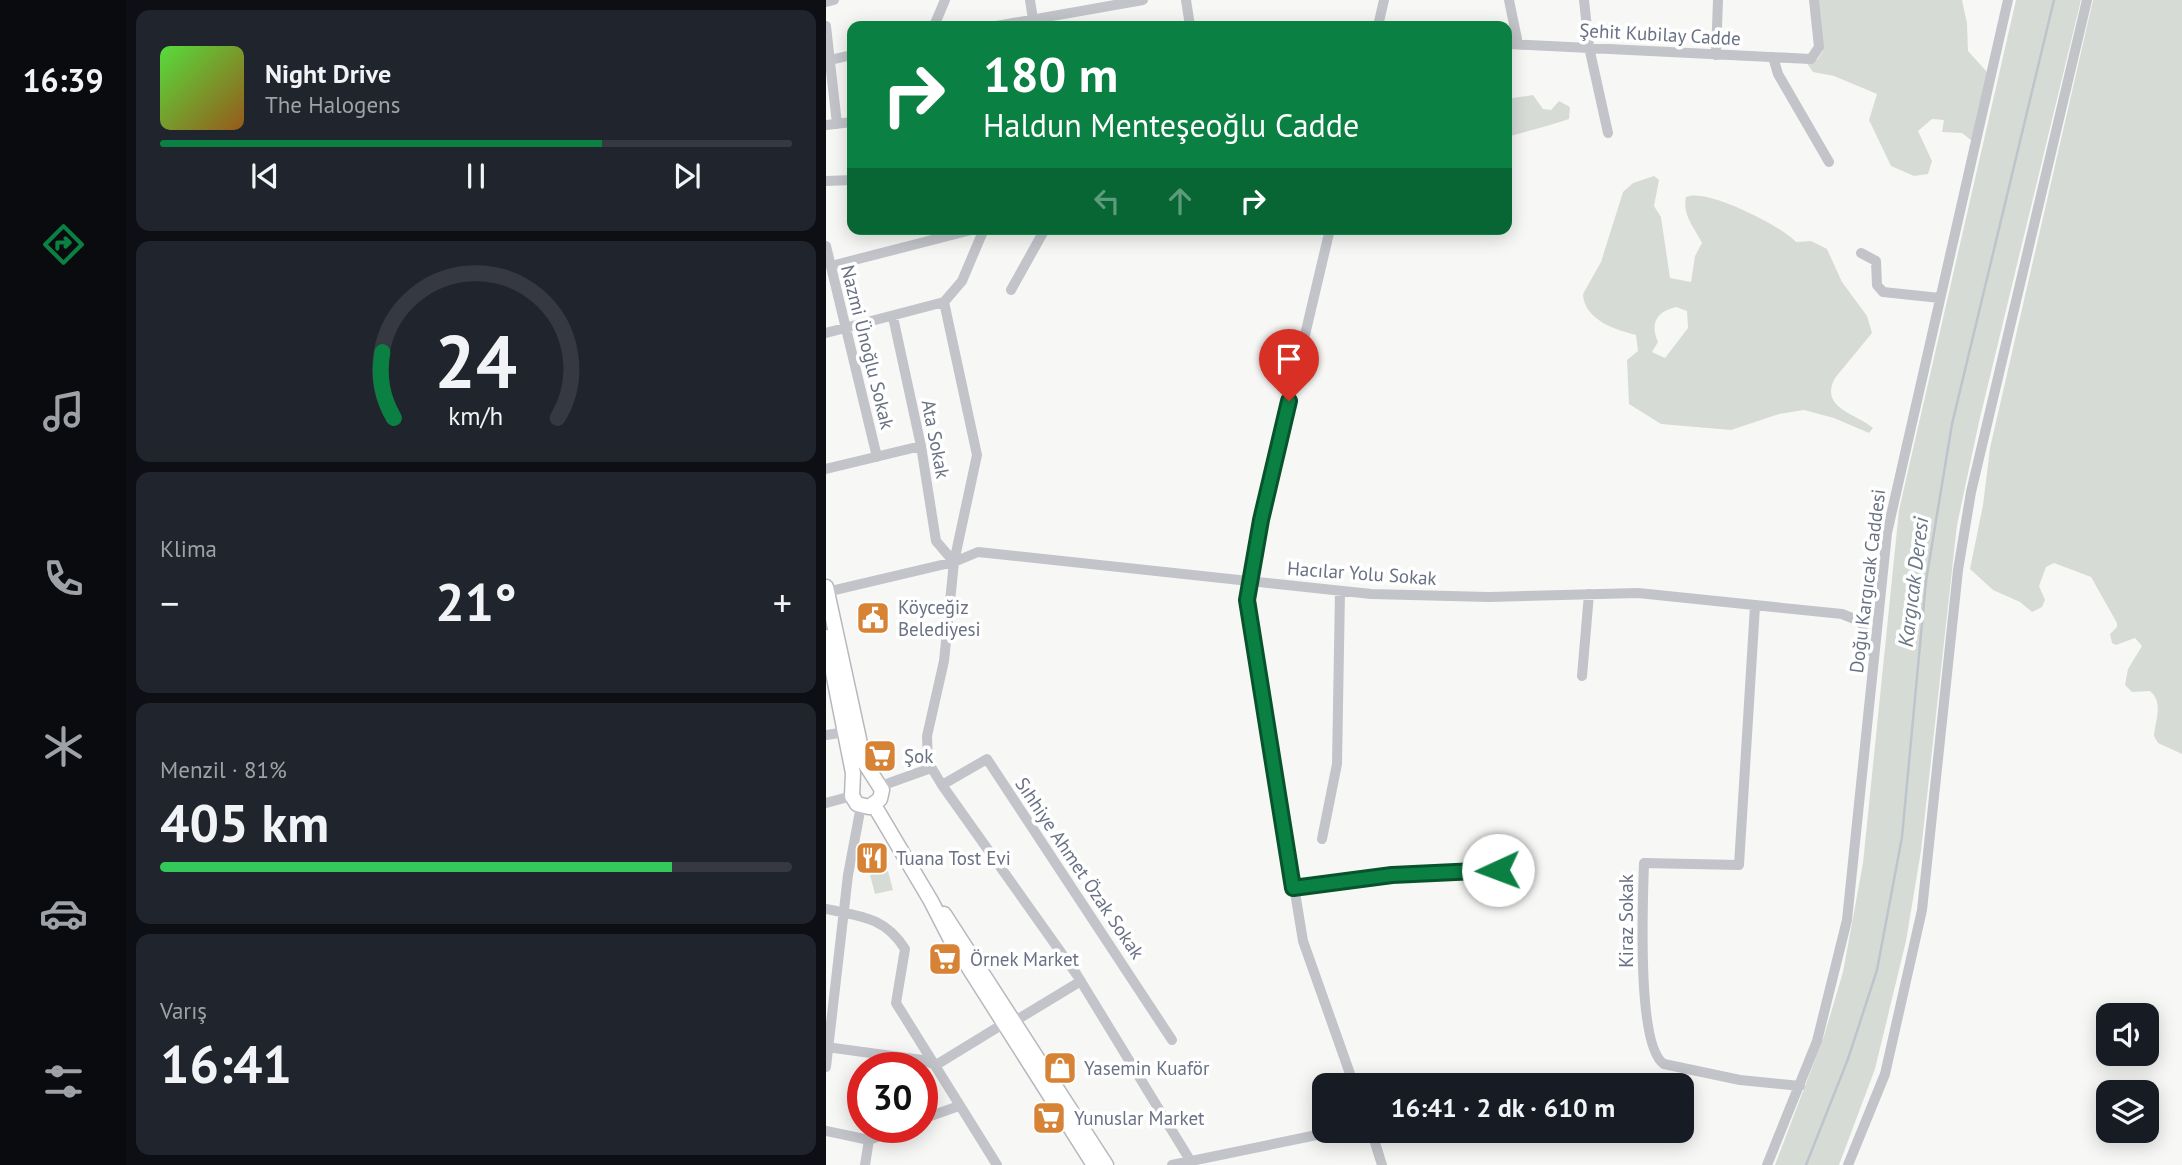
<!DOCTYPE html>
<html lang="tr">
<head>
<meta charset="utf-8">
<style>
	:root { --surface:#171b24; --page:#20242c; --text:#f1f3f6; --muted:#9ea1a6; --line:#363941; --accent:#0b8043 }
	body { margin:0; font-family:"PT Sans",sans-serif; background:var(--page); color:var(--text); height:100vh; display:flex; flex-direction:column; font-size:26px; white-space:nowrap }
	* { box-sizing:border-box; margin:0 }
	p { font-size:23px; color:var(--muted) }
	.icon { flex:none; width:38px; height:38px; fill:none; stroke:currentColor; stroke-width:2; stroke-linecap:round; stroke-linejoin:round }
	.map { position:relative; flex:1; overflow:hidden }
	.details { display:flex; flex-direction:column; gap:10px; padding:10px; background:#0d0f14; width:700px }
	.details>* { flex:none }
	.banner { position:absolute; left:21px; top:21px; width:665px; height:214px; border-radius:14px; box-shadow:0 4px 18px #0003; background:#0b8043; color:#fff; overflow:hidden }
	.fabs { position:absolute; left:1270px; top:1003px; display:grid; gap:14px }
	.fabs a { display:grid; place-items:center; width:63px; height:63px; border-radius:14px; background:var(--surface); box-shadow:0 4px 18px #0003; font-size:35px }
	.speed { position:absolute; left:21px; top:1052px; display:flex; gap:14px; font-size:35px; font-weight:700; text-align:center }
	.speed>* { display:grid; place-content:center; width:91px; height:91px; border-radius:50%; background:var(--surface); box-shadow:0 4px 18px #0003; line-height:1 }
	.speed .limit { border:10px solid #d22; background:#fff; color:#111 }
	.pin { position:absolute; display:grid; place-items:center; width:60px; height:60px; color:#fff; margin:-72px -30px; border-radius:50% 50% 50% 0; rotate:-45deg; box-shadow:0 0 7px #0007 }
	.pin .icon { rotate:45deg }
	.me { position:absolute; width:77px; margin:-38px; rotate:268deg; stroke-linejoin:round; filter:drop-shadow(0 0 5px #0008) }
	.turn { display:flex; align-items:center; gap:24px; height:147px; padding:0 21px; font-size:32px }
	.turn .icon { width:91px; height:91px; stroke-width:2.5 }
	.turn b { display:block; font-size:49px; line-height:60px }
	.lanes { display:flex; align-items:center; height:66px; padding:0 21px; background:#0003; justify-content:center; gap:35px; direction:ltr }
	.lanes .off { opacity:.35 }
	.big { font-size:52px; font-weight:700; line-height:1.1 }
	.details .card { flex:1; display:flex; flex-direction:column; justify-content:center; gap:10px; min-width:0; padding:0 24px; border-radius:14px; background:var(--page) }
	.details .dial { align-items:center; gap:0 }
	.dial svg { height:182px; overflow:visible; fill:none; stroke:var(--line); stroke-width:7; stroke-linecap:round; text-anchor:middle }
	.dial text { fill:var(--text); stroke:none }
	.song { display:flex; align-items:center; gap:21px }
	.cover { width:84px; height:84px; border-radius:10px; background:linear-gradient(135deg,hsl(110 70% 55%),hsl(30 70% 35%)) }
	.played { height:7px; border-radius:4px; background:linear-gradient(90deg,var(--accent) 70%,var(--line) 70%) }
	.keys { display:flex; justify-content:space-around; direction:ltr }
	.heat { display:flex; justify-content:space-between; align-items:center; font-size:38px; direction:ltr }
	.charge { height:10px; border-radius:5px; background:linear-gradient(90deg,#34c759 81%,var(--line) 0) }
	.trip { position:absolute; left:486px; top:1073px; width:382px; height:70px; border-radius:14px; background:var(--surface); box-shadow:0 4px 18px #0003; font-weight:700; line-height:70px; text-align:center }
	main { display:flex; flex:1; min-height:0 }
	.menu { display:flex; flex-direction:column; width:126px; justify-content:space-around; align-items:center; background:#090b0e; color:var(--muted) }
	.menu .icon { width:49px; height:49px }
	.menu .current { color:var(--accent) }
	.menu b { font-size:32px; color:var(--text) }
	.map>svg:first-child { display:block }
	.green { fill:#d6dcd5; fill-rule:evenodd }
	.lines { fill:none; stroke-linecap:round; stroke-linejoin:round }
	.stream { stroke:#bec4cb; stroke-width:2.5 }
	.major-casing { stroke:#b5b8bd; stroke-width:17 }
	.minor { stroke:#c2c4c9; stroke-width:10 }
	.major { stroke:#fff; stroke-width:14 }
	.route-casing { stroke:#07532c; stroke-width:18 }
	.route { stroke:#0b8043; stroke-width:12 }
	.labels { text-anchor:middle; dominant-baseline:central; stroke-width:7; stroke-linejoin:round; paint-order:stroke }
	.street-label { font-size:19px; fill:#697184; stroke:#fff }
	.poi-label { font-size:19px; fill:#697184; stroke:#fff; text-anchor:start }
	.water-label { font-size:21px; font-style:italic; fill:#6a7886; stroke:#fff }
</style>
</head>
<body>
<main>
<nav class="menu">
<b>16:39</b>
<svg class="icon current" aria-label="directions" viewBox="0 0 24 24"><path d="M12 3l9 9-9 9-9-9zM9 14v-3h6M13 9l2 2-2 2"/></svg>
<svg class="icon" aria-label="music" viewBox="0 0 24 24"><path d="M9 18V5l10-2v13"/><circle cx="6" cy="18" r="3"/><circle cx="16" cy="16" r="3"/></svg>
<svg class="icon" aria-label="phone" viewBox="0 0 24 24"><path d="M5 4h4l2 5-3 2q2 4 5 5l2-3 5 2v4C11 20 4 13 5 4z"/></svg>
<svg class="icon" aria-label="climate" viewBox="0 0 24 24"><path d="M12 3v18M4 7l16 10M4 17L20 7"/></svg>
<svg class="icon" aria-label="car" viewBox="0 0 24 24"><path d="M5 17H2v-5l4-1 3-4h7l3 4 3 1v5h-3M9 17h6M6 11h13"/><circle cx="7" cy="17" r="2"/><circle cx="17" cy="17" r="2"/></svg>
<svg class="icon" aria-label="filters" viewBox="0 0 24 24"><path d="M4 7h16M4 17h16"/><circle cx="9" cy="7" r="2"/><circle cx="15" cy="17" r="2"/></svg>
</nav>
<section class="details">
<div class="card">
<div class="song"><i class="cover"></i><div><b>Night Drive</b><p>The Halogens</p></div></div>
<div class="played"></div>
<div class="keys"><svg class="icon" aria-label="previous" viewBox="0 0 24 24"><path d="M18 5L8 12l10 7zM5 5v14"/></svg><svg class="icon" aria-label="pause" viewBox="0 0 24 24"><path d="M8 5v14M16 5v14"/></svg><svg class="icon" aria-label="next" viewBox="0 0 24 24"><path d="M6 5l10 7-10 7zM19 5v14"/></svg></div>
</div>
<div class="card dial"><svg viewBox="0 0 100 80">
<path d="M14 69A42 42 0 1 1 86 69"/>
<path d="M14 69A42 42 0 0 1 9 40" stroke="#0b8043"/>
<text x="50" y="56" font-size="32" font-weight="700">24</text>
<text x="50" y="72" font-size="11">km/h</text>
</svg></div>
<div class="card"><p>Klima</p>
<div class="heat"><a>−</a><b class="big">21°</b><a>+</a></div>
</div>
<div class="card"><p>Menzil · 81%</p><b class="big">405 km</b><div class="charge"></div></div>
<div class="card"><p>Varış</p><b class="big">16:41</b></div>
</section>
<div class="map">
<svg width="1356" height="1165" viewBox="0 0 1356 1165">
	<rect width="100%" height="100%" fill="#f7f8f5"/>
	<path class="green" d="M991,0H1136L1141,23L1142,51L1161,72L1146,141L1136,133L1116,132L1118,120L1106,119L1092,131L1106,161L1102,174L1088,176L1065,166L1043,120L1051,94L1008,76L987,72L980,62L991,60L997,51Z
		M1190,0H1255L1153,422L1131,525L1095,851L1080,941L1049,1069L1013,1165H949L998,1036L1017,972L1037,863L1073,510Z
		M1267,0H1356V754L1332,743L1328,736C1329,720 1338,703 1324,691L1306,692L1299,685L1302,669L1316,646L1309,638L1290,645L1286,643L1284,634L1291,627V623L1265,577L1228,563L1220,567L1213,586L1219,600L1216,607L1206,612L1194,602L1167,590L1144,569L1157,505L1164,448Z
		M707,95L717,109L725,110L733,101L744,107L743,119C722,126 702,131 681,137V99Z
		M828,176L833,180L828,206L835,217L844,278L865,282L869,256L876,243C868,227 856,215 860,197C879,187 956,226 970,242L985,241L1001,249L1016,282L1041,316L1046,333L1009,378C993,408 1029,413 1047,428L1043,433L1008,418L978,410L953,414L905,430L835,424L803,404L801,360L812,351L810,335C790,330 758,320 757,294L775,262L797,192L807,183ZM850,307L861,311L862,328L839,358L826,352L832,342C824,323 830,312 850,307Z
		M62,871L67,890L49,894L44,875Z"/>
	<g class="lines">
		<path class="stream" d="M980,1165L1022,1059L1051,970L1076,837L1100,581L1126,424L1228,0"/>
		<defs>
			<path id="major" d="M0,587L38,762L56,790L54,799L43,807L31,804L26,796L27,773L0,637
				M48,805L105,901L124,938L268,1165
				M118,914L280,1165"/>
		</defs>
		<use href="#major" class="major-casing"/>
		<path class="minor" d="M204,0L208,26
			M360,0L364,26
			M683,0L692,44
			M758,0L763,47L782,133
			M0,2L8,0
			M0,26L11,124
			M108,26L119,0
			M170,26L317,0
			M552,26L558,0
			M681,44L985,59L993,47L988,0
			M890,55L892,0
			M947,57L952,74L1003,162
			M0,61L26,55
			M0,125L26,122
			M0,181L26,180
			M158,229L136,281L118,302L151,455L128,562L118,661L101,736L102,762L116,785L251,975L367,1165
			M504,229L435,521L421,600L477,941L528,1085
			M0,246L51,457
			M1035,253L1050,261L1051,285L1057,292L1114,298
			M5,266L149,229
			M185,290L219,229
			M67,317L95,446L110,541L128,562
			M0,333L118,302
			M0,469L95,446
			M1,592L128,562L152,552L545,594L663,597L812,593L1016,614L1036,622L1041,648L1048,654
			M929,606L913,865L818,863C817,898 810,1046 838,1064L914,1080L974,1086
			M756,676L763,594
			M0,735L20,732
			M116,785L161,759L346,1040
			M55,786L105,768
			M0,803L26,796
			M496,839L511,764L514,591
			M467,888L567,875L703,868
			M0,909C34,916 59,917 79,949L70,1003L171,1165
			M189,1021L255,981
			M0,1047L96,1060L110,1065L177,1024
			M0,1067L22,875L35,806
			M96,1119L133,1106
			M545,1130L556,1165
			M0,1131L43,1140L76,1127
			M39,1165L45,1127
			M346,1165L515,1130
			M941,1165L991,1041L1021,920L1061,533L1182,0
			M1022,1165L1059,1074L1096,910L1132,570L1145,492L1261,0"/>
		<use href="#major" class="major"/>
	</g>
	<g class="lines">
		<defs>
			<path id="route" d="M463,401L435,520L421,600L467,888L566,875L672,870"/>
		</defs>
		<use href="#route" class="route-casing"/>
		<use href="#route" class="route"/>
	</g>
	<defs>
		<symbol id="civic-square" viewBox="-11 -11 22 22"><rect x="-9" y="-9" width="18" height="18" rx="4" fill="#d78336" stroke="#fff"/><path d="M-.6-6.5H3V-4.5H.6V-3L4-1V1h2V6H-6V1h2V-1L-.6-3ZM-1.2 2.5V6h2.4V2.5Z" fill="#fff"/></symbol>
		<symbol id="supermarket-square" viewBox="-11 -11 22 22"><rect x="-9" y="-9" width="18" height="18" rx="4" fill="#d78336" stroke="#fff"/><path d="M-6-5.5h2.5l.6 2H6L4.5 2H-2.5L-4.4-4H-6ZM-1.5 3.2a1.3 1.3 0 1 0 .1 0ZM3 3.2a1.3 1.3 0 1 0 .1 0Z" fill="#fff"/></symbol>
		<symbol id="restaurant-square" viewBox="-11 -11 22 22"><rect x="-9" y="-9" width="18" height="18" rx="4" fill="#d78336" stroke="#fff"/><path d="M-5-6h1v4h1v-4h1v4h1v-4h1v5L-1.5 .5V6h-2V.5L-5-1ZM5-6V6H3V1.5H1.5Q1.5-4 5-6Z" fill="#fff"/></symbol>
		<symbol id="shop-square" viewBox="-11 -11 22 22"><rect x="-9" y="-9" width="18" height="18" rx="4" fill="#d78336" stroke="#fff"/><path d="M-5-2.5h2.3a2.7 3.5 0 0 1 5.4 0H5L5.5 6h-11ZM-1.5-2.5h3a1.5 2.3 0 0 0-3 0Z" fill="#fff"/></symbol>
	</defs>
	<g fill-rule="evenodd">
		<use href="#civic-square" x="28" y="599" width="38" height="38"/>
		<use href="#supermarket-square" x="35" y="737" width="38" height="38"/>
		<use href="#restaurant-square" x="27" y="839" width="38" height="38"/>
		<use href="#supermarket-square" x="100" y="940" width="38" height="38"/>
		<use href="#shop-square" x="215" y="1049" width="38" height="38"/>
		<use href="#supermarket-square" x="204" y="1099" width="38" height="38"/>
	</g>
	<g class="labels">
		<g class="street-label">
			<text transform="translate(834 34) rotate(3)">Şehit Kubilay Cadde</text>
			<text transform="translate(42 347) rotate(76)">Nazmi Ünoğlu Sokak</text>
			<text transform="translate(110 439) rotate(79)">Ata Sokak</text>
			<text transform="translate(536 573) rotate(4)">Hacılar Yolu Sokak</text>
			<text transform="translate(1041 581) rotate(-83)">Doğu Kargıcak Caddesi</text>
			<text transform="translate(254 868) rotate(56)">Sıhhiye Ahmet Özak Sokak</text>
			<text transform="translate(800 921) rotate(-90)">Kiraz Sokak</text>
		</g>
		<g class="poi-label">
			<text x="72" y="607">Köyceğiz<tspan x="72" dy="22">Belediyesi</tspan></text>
			<text x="78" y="756">Şok</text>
			<text x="70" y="858">Tuana Tost Evi</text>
			<text x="144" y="959">Örnek Market</text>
			<text x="258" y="1068">Yasemin Kuaför</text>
			<text x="248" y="1118">Yunuslar Market</text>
		</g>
		<g class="water-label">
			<text transform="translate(1087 582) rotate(-83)">Kargıcak Deresi</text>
		</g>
	</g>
</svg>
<div class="fabs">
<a><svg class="icon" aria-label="sound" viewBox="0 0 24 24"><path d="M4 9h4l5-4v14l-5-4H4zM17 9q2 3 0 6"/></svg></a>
<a><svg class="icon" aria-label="layers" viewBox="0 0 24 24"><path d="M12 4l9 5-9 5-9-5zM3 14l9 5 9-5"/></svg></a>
</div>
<div class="speed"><div class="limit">30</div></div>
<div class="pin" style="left:463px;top:401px;background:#d93025"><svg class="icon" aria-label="arrive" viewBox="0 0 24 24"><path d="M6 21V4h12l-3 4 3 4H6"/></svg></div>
<svg class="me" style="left:672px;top:870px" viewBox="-20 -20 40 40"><circle r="19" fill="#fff"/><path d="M0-13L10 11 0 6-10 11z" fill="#0b8043"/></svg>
<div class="trip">16:41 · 2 dk · 610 m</div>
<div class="banner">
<div class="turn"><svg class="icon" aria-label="right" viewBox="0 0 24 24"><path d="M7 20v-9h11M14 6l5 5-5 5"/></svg><div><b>180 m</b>Haldun Menteşeoğlu Cadde</div></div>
<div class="lanes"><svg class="icon off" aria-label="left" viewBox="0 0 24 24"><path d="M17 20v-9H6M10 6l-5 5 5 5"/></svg><svg class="icon off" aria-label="ahead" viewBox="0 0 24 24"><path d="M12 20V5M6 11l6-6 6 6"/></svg><svg class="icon" aria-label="right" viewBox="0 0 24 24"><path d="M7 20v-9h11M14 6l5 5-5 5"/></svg></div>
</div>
</div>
</main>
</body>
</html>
